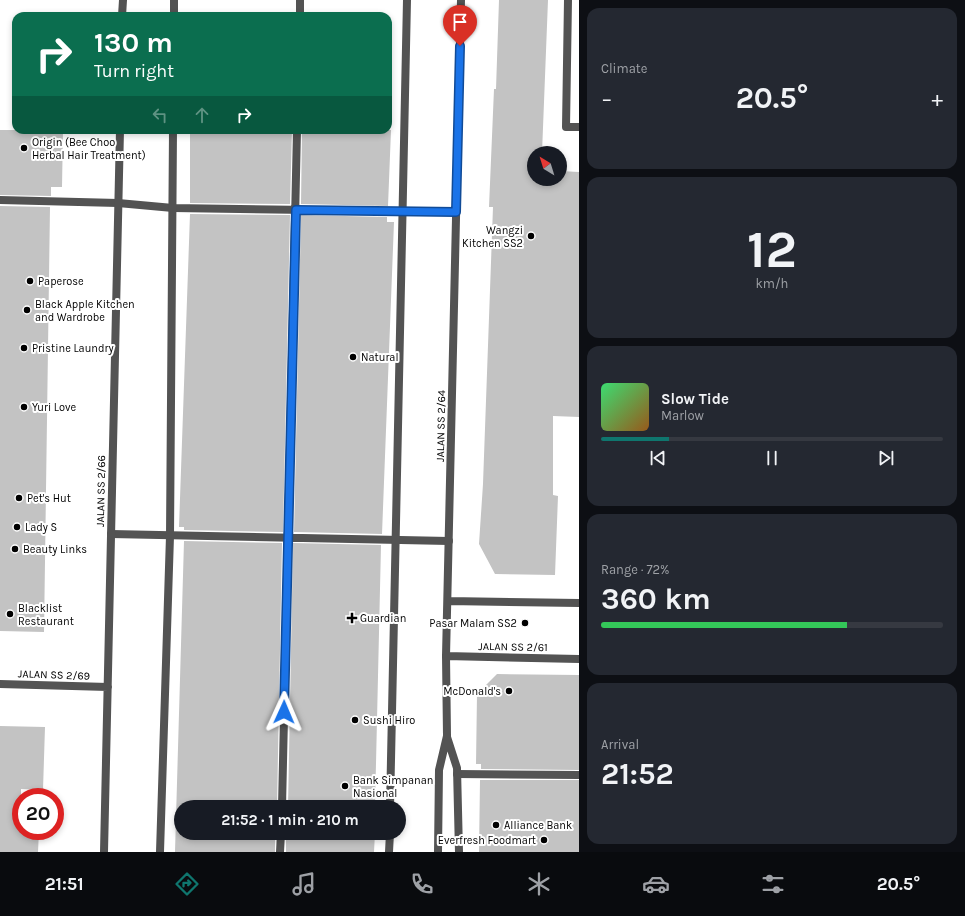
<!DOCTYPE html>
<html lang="en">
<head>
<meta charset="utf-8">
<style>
	:root { --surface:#171b24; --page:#242831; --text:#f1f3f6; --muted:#9ea1a6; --line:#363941; --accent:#0f766e }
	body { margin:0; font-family:Karla,sans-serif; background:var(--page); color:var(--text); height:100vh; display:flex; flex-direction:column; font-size:15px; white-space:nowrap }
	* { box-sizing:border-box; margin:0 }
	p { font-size:13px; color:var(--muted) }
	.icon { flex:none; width:22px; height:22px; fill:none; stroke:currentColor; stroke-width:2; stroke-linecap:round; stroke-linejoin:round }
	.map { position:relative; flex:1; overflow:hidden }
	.drawer { display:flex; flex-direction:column; gap:8px; padding:8px; background:#0d0f14; width:386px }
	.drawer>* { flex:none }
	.guide { position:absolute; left:12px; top:12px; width:380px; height:122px; border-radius:12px; box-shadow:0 2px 6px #0003; background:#0b6e4f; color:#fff; overflow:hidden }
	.needle { width:26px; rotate:322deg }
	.fabs { position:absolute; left:527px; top:146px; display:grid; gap:8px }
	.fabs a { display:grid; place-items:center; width:40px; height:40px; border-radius:50%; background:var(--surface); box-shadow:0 2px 6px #0003; font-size:20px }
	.speed { position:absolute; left:12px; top:788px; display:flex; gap:8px; font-size:20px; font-weight:700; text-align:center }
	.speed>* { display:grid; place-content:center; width:52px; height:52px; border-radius:50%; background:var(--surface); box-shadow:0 2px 6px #0003; line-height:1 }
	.speed .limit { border:6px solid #d22; background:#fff; color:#111 }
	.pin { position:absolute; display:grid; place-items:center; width:34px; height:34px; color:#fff; margin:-41px -17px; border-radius:50% 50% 50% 0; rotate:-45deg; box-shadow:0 0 4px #0007 }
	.pin .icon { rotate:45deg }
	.me { position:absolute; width:44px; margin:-22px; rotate:1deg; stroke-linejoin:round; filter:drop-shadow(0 0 3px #0008) }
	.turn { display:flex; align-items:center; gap:14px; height:84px; padding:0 16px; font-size:18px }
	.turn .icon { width:52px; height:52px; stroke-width:2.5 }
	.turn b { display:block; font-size:28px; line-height:34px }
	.lanes { display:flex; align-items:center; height:38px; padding:0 16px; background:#0003; justify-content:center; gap:20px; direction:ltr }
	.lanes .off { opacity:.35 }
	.big { font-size:30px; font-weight:700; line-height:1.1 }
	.drawer .tile { flex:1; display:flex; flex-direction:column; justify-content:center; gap:6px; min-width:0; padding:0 14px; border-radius:12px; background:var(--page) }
	.drawer .dial { align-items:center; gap:0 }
	.dial b { font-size:52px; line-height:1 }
	.song { display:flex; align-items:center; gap:12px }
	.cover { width:48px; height:48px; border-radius:6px; background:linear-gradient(135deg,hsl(140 70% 55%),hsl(30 70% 35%)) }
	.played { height:4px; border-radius:2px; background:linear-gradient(90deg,var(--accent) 20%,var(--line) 20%) }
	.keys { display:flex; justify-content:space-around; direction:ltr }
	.heat { display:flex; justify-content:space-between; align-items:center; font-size:22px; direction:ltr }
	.charge { height:6px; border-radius:3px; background:linear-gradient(90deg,#34c759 72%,var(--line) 0) }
	.trip { position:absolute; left:174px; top:800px; width:232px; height:40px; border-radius:20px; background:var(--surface); box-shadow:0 2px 6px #0003; font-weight:700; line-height:40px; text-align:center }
	.menu { display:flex; height:64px; justify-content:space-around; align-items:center; background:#090b0e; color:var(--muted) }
	.menu .icon { width:28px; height:28px }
	.menu .current { color:var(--accent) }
	.menu b { font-size:18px; color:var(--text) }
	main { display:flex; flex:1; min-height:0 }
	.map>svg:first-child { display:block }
	.building { fill:#c3c3c3 }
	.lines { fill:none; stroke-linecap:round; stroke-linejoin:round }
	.lane { stroke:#535353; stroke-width:8 }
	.street { stroke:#535353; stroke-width:8 }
	.route-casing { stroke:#114b97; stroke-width:10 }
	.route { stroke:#1a73e8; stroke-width:7 }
	.poi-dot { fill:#000; stroke:#fff; stroke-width:1.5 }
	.labels { text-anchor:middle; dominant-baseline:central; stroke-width:4; stroke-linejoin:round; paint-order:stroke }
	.poi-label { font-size:11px; fill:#000; stroke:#fff; text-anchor:start }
	.street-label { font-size:11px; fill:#000; stroke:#fff }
</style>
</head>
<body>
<main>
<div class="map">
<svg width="579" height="852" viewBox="0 0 579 852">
	<rect width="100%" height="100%" fill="#fff"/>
	<path class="building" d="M499,0H548L542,153H534V179H560V171L579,172V417L553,416V495L558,496L555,575L495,574L479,544L483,484L493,207H489L494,89H496Z
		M0,130H63L62,187H51V196L0,195Z
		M190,130H292L290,204L190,203Z
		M302,130H391L388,206L301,204Z
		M0,206L50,207L44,632L0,631Z
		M190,214L290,215L283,532L184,530V527H179Z
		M301,215L387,217V222H394L382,534L294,532Z
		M184,541L282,543L277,807H181V833H275V852H175Z
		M293,543L381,545L375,807H288Z
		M497,674L579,675V770L481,769V764H476L477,694Z
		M0,726L45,727L43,790L21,789V831H39L38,852H0Z
		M480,780H579V852H479Z
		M286,833H375L374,852H286Z"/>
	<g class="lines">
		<path class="lane" d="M568,0L566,127H579
			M300,16V0
			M0,200L118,203L173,208L456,212
			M111,534L449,541
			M457,774L579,775
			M282,807L297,130
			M280,852L281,833"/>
		<path class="street" d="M122,16L123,0
			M174,16V0
			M448,601L579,603
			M446,656L579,659
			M0,684L108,687
			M447,737L457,768L459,852
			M390,807L407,0
			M104,852L120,130
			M160,852L170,536L173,130
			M389,852L390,833
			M438,852L439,770L447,736L446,656L461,0"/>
	</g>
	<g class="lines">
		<defs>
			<path id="route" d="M284,712L296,210L456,212L460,46"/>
		</defs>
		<use href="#route" class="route-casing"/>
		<use href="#route" class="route"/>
	</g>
	<g class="poi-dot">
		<circle cx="24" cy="148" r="4"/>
		<circle cx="531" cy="236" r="4"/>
		<circle cx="30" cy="281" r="4"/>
		<circle cx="27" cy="310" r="4"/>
		<circle cx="24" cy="348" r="4"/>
		<circle cx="353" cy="357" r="4"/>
		<circle cx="24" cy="407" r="4"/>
		<circle cx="19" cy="498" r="4"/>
		<circle cx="17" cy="527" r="4"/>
		<circle cx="15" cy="549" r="4"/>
		<circle cx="10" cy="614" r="4"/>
		<path d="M350 612h4v4h4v4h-4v4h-4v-4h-4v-4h4z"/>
		<circle cx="525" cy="623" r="4"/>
		<circle cx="509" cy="691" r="4"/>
		<circle cx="355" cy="720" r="4"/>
		<circle cx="345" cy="786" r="4"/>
		<circle cx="496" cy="825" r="4"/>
		<circle cx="544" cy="840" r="4"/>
	</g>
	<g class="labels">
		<g class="poi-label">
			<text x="32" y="142">Origin (Bee Choo<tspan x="32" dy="13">Herbal Hair Treatment)</tspan></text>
			<text x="523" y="230" text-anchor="end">Wangzi<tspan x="523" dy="13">Kitchen SS2</tspan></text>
			<text x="38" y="281">Paperose</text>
			<text x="35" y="304">Black Apple Kitchen<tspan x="35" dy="13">and Wardrobe</tspan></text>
			<text x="32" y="348">Pristine Laundry</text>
			<text x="361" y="357">Natural</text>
			<text x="32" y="407">Yuri Love</text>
			<text x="27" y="498">Pet's Hut</text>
			<text x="25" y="527">Lady S</text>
			<text x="23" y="549">Beauty Links</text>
			<text x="18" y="608">Blacklist<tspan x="18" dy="13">Restaurant</tspan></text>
			<text x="360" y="618">Guardian</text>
			<text x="517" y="623" text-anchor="end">Pasar Malam SS2</text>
			<text x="501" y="691" text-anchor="end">McDonald's</text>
			<text x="363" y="720">Sushi Hiro</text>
			<text x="353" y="780">Bank Simpanan<tspan x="353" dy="13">Nasional</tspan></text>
			<text x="504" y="825">Alliance Bank</text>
			<text x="536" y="840" text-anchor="end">Everfresh Foodmart</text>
		</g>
		<g class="street-label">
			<text transform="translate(441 426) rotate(-89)">JALAN SS 2/64</text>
			<text transform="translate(101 491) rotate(-89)">JALAN SS 2/66</text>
			<text transform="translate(513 647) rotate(1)">JALAN SS 2/61</text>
			<text transform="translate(54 675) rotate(2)">JALAN SS 2/69</text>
		</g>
	</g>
</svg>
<div class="fabs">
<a><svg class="needle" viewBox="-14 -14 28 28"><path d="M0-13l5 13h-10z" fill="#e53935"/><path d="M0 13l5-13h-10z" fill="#9ea1a6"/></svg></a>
</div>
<div class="speed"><div class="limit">20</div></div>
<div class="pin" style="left:460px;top:46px;background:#d93025"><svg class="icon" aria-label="arrive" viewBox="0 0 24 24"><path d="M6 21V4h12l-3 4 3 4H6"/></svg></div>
<svg class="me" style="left:284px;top:712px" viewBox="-20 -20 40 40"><path d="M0-17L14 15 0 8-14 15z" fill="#1a73e8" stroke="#fff" stroke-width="4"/></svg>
<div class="trip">21:52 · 1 min · 210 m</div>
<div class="guide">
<div class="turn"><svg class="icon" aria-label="right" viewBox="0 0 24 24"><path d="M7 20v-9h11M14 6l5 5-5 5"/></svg><div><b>130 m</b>Turn right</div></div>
<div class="lanes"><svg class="icon off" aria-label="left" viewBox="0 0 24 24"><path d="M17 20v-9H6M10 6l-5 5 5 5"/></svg><svg class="icon off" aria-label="ahead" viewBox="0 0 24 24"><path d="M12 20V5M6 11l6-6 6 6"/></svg><svg class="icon" aria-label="right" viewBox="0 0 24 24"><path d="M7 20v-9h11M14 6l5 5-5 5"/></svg></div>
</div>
</div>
<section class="drawer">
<div class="tile"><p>Climate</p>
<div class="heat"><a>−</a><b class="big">20.5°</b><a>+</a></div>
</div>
<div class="tile dial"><b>12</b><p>km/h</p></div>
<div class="tile">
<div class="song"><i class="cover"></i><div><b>Slow Tide</b><p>Marlow</p></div></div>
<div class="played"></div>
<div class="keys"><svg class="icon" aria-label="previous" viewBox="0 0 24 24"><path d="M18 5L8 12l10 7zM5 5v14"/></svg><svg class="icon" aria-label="pause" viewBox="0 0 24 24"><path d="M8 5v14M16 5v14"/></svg><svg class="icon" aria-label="next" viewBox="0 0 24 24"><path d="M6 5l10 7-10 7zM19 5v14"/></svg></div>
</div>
<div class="tile"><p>Range · 72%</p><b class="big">360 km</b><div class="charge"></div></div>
<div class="tile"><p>Arrival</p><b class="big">21:52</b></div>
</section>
</main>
<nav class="menu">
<b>21:51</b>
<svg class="icon current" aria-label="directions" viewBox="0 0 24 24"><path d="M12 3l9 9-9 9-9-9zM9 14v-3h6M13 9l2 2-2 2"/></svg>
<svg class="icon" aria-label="music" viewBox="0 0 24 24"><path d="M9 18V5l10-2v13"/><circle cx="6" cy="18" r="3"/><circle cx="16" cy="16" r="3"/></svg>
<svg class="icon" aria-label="phone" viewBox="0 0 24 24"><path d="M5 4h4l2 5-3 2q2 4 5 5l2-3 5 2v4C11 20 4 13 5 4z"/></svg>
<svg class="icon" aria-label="climate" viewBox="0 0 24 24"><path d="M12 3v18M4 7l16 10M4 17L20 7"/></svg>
<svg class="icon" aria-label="car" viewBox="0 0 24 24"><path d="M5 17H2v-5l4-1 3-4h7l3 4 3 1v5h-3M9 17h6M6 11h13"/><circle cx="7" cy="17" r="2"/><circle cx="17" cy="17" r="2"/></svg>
<svg class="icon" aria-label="filters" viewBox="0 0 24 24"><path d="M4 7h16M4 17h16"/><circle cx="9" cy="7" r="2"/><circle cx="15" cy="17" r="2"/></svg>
<b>20.5°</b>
</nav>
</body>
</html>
